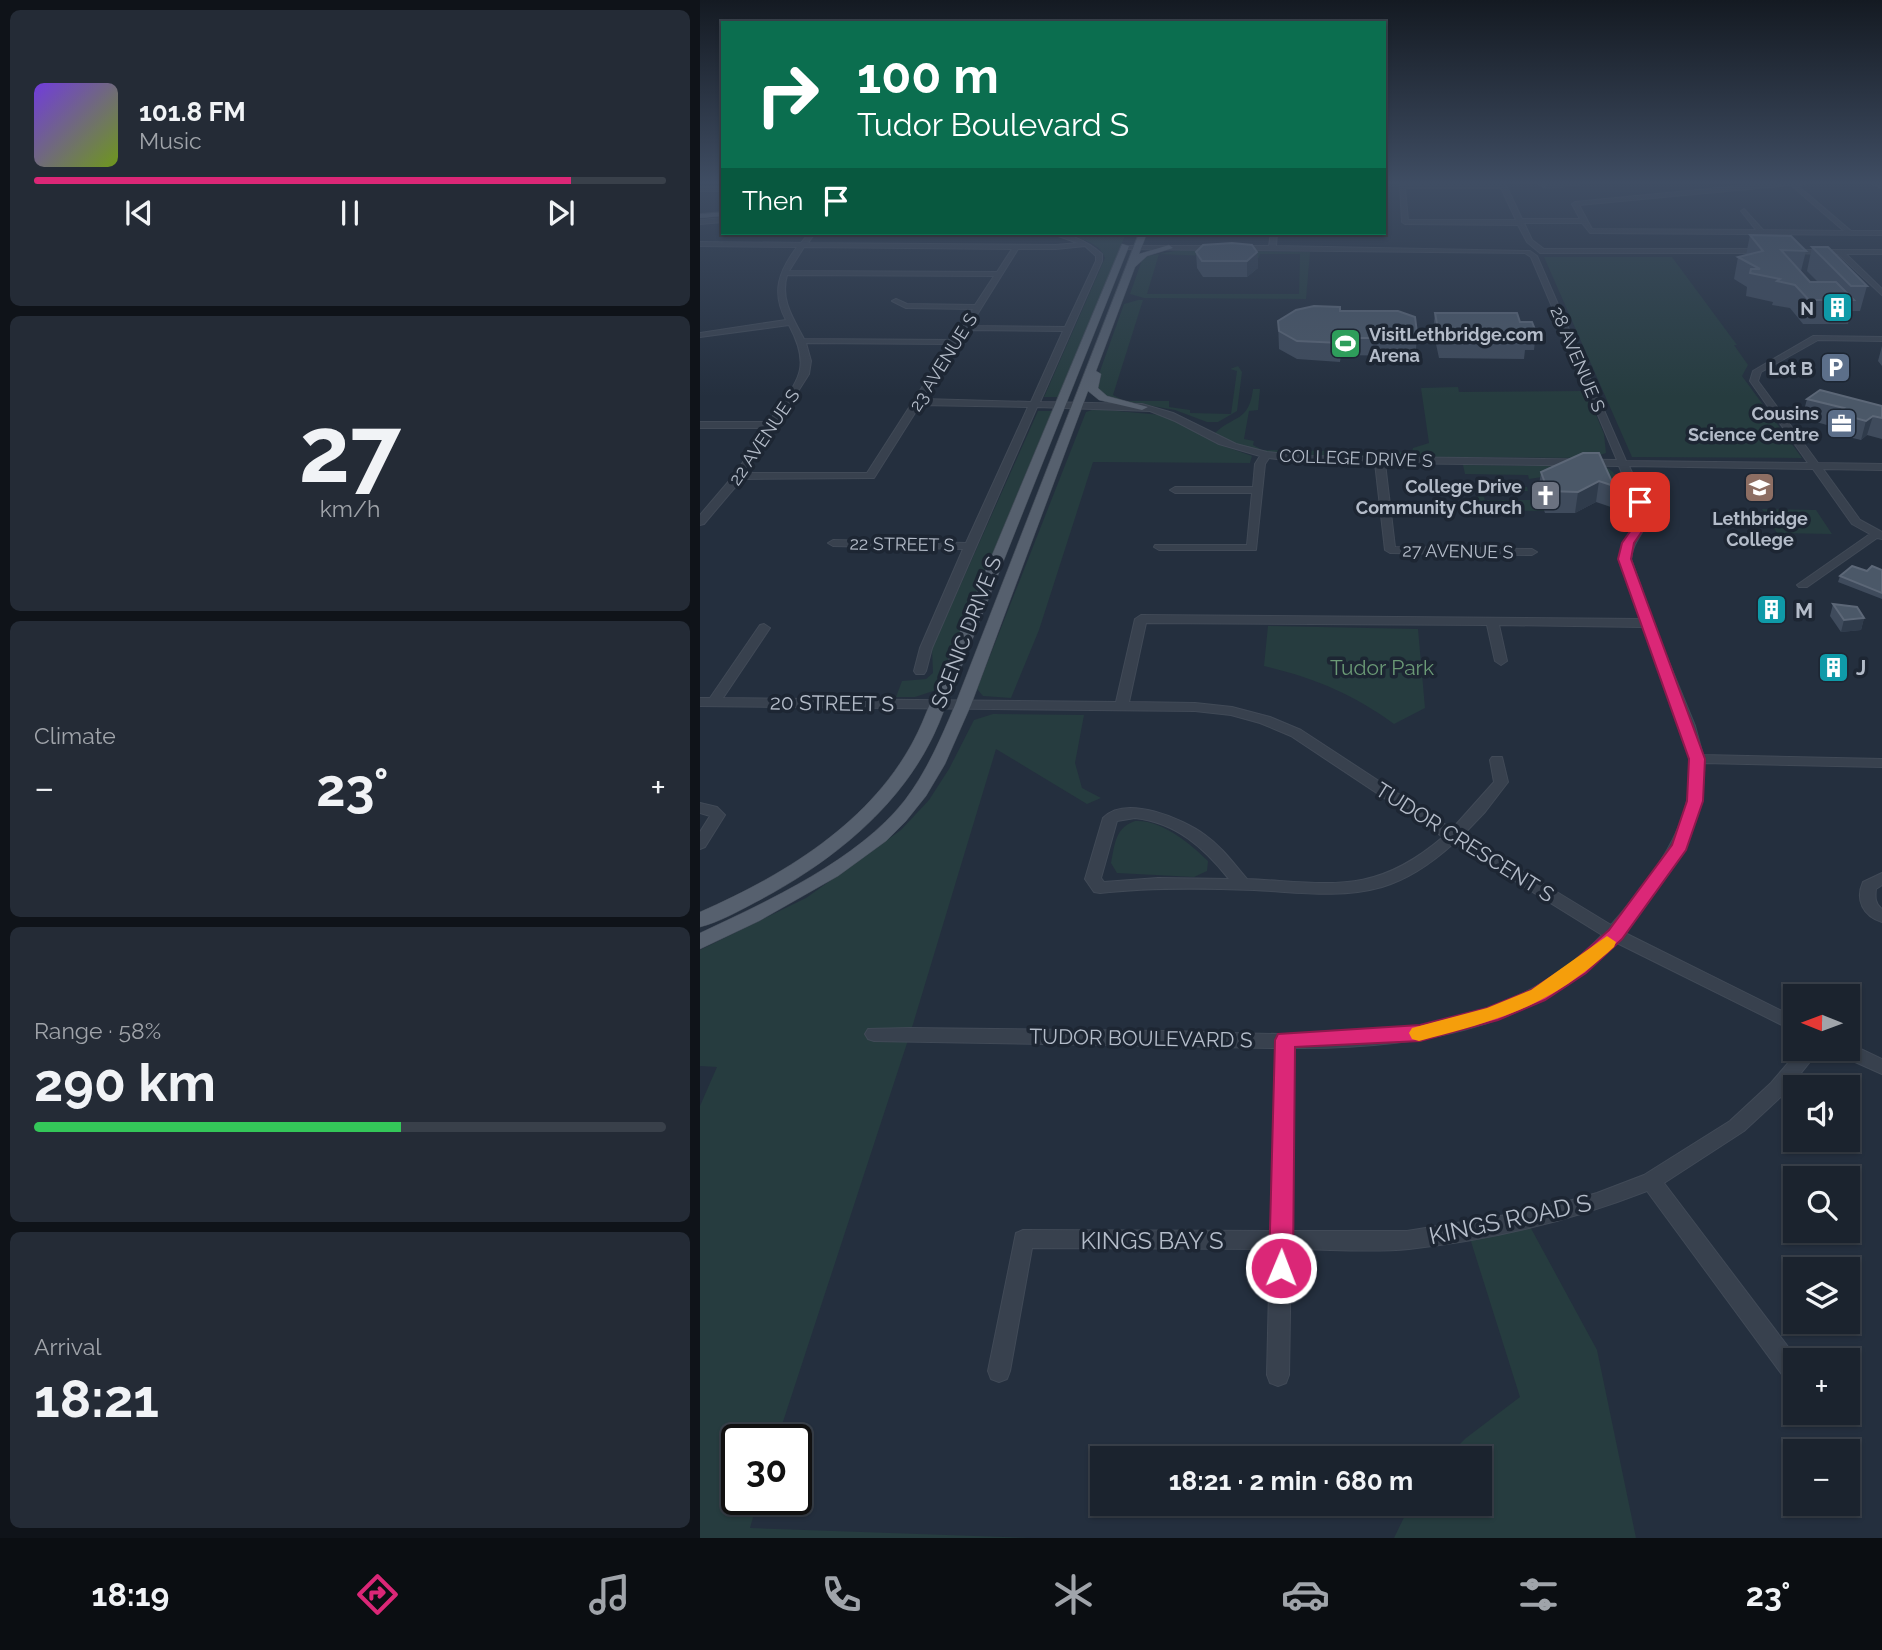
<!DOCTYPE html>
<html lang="en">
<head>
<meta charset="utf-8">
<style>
	:root { --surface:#1b232e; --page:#242b36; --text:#f1f3f6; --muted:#a0a4aa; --line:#39404a; --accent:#db2777 }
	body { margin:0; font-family:Raleway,sans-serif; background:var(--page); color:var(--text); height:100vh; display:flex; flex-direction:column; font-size:26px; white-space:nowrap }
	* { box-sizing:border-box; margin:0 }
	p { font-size:23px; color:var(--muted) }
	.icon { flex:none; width:38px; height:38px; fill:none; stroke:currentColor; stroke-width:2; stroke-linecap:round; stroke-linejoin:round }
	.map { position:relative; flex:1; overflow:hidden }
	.panel { display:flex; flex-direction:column; gap:10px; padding:10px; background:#0f1319; width:700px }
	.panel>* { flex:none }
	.top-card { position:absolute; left:21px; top:21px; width:665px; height:214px; border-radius:0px; box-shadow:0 2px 5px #0004,0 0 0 2px var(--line); background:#0b6e4f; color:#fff; overflow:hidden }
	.needle { width:46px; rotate:271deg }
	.fabs { position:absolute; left:1083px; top:984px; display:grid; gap:14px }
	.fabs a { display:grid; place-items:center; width:77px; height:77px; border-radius:0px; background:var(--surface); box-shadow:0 2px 5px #0004,0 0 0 2px var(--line); font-size:35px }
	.speed { position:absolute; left:21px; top:1424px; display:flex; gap:14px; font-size:35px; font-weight:700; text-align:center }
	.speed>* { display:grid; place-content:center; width:91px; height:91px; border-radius:50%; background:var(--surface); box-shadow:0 2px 5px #0004,0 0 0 2px var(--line); line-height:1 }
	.speed .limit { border:4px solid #111; border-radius:10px; background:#fff; color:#111 }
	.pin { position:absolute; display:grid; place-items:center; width:60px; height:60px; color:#fff; margin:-30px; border-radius:14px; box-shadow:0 4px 10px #0006 }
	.me { position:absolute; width:77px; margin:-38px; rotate:1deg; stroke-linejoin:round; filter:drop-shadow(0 0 5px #0008) }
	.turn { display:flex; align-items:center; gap:24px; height:147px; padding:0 21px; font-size:32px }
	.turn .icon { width:91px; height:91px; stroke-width:2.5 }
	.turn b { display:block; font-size:49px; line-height:60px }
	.then { display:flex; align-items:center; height:66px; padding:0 21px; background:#0003; gap:14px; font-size:26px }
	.big { font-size:52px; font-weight:700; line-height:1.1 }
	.panel .card { flex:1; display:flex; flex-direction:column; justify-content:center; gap:10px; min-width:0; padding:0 24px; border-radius:10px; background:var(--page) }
	.panel .dial { align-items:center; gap:0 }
	.dial b { font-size:91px; line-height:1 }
	.song { display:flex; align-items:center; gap:21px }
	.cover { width:84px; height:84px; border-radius:10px; background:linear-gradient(135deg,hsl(260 70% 55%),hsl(80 70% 35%)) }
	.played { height:7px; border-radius:4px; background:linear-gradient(90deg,var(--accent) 85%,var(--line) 85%) }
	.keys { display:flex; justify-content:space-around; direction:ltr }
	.heat { display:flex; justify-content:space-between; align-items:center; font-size:38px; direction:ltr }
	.charge { height:10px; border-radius:5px; background:linear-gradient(90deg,#34c759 58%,var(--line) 0) }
	.trip { position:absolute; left:390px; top:1446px; width:402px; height:70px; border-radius:0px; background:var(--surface); box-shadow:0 2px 5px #0004,0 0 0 2px var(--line); font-weight:700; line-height:70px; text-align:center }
	.tabs { display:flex; height:112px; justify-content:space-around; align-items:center; background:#0b0e12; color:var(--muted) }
	.tabs .icon { width:49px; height:49px }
	.tabs .current { color:var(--accent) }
	.tabs b { font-size:32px; color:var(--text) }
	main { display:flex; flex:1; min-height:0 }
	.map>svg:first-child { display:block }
	.green { fill:#263c3f; fill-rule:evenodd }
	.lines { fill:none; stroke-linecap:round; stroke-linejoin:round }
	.minor-casing { stroke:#414a57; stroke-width:2 }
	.major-casing { stroke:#414a57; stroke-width:1 }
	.minor { fill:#38414e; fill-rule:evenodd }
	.major { fill:#56606e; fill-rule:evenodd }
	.wall { fill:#3f4b5c }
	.shaded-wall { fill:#2f3b4b }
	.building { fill:#4b5868; stroke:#5c6777; stroke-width:2 }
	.route { fill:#db2777; stroke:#8e194d; stroke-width:2 }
	.slow { fill:#f59e0b }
	.labels { text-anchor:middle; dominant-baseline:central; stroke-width:7; stroke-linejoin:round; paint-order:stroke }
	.far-poi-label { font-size:18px; font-weight:bold; fill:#b4bcc9; stroke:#1d2633; text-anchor:end }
	.far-street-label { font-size:18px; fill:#b4bcc9; stroke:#1d2633 }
	.poi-label { font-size:21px; font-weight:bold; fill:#b4bcc9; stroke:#1d2633; text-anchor:start }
	.street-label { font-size:21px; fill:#b4bcc9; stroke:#1d2633 }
	.park-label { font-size:21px; fill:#6b9a76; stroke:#1d2633 }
	.near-street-label { font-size:24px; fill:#b4bcc9; stroke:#1d2633 }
</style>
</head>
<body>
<main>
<section class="panel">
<div class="card">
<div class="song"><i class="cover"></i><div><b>101.8 FM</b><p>Music</p></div></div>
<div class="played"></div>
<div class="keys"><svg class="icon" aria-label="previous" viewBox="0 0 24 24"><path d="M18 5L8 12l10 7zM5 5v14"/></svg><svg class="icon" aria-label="pause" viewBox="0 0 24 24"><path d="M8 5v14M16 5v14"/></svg><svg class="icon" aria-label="next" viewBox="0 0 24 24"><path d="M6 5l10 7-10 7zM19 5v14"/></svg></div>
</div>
<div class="card dial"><b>27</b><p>km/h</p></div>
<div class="card"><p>Climate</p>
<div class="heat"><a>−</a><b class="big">23°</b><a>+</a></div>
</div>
<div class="card"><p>Range · 58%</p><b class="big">290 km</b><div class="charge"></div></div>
<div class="card"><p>Arrival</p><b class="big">18:21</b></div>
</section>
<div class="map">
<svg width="1182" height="1538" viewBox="0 0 1182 1538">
	<rect width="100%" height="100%" fill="#242f3e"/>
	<path class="green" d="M355,233H426L359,397H344L405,258C399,239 371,237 355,233Z
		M480,250L610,252L606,299L444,298L430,294L443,257ZM459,254L559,258L560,254H600L599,294H447Z
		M844,257H972L1037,345H1034L1048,365L1042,376L1102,458L932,457Z
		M438,300H443L413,395L424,401H469V407L490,410V413L531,414L537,371L530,369L538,366L542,372L537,411L518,422H507L475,410L408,398L395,385L424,304Z
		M758,387L759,392L883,391L887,393L904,434L906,453L891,458L590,456C568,453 531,451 515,433C534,415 549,422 553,389H560L558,410L549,411L544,439L554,441L553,445L562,450L712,452L713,448L729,443L721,388Z
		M395,409L461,415L487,425L515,443L552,456L550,463L393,462L339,630L311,698L283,696L277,689L386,412Z
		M338,411H354L236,690L215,697H196L202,681L226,679L233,673L232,649Z
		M763,465L850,466L853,472L849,476L829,479L828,475L765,474Z
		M905,467C920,471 934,509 932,524L910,520L920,511L903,504L908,501Z
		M775,486L827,487L828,491L782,492L785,500H841L845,511L781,510Z
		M1062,509L1116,510L1132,534L1077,533Z
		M568,626L718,629L725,708L694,724C654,694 612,677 564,666Z
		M293,714L384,715L375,763L382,788L401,798L387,804L296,749L210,1034L77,1440H37V1500H58L50,1528L332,1538H0V1106L17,1067L0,1066V950L106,898L201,830L229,800L249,769L274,720Z
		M435,821C461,819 491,844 508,861L507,871L494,877L417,873L411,863C415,844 415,828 435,821Z
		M827,1221L897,1350L936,1538H694L711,1503H780V1458H746L766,1438L820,1397L768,1232Z"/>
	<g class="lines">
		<defs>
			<path id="minor" d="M798,181H804L822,219H880L872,204L875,202L1091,181H1119L1097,185L1151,231H1182V235L890,233L882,223H824L832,240L844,249H1065L1068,251L1065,253H840L827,242L818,225L705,224L702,222L700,185L800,184ZM1091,185L1144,231L1063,230L1044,209L1041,211L1056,230L892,229L879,205ZM705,188H801L816,220H708Z
				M1166,181L1182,184V188L1167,182Z
				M0,187H23V191H0Z
				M23,218V222L0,224V220Z
				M109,233H115L108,243L356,245L378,243L350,233C370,233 387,241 402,254V261L340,402L442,404L473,413L536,444L567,452L602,456L917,460L831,257L825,253L538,250L535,248L538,246H569L571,233H577L576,246L830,251L837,256L926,461L1108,463L1050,381L1053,371L1113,336L1182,337V341L1118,340L1061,372L1058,381L1118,463L1182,464V470L1123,469L1160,520L1182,532V539L1177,538L1107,587H1099L1097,585L1170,534L1152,524L1113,469L929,466C937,485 955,509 944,529C938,539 932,547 931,559L961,643L995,726L1003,755L1182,759V767L1004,763C1007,829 963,884 923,932L1096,1018V1032L915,942C832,1032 711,1049 594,1048L591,1231H707L837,1210L897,1193L944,1175L1030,1121L1071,1083L1101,1048H1121L1085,1093L1044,1131L964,1183L1098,1360H1096V1382L1086,1380L947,1191C870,1221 791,1240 709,1249C670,1253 630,1249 591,1249L589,1375L586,1383L578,1386L570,1383L567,1375L570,1249L332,1248L310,1371L307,1379L299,1382L291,1379L288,1371L316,1233L323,1230L571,1231L576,1048L174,1041L168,1039L165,1034L168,1029L210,1028C296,1029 381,1030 466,1031C616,1034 789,1055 902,935L754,843C733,862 709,879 682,887C640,899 597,892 554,890C503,888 451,887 400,893L394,892L385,879L403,818C426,794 483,819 505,835C522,847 534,864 547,879C631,883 674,896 743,837L591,736L560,723L531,715L495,711L0,706V698H10L60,625L64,624L70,628L23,698L416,702L435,619L441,615L940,619L919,559L923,546L936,524L938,511L919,466L685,463L695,547L832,549L837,552L832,555L690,553L685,550L675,463L602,462L569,458L565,464L556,550H459L454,547L455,545H547L552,493H475L470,490L475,487H553L555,464L560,456L519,444L475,421L450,411L337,407L232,648L226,671L224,674H216L214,671L220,648L263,549L133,546L128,543L133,540L266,543L328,407L220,405L174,478L42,479L4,524L0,525V515L35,474L66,428H0V422H69C95,382 114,372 89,325L0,337V333L86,320C71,292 79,271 97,247L0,246V242L101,243ZM385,246L396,256V261L365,327L270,326L318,249H356ZM104,247L312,249L297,272L89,271ZM87,275L294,276L275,305L207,304L196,299L192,301L206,308L273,309L253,340L104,339C93,318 80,300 87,275ZM267,330L363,331L331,402L223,399ZM106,343L250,344L167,473H46L109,374L111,361ZM446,623L787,625L795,661L801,665L807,661L799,625L943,627C957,664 975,700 986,738C1006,811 956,873 911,925L763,835L785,812L808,782L802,757H792L790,760L794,782L752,829L601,730L570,717L532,707L495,703L429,702ZM435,818C477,823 504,848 529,879L458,878L404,882L401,878L417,821Z
				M424,246H517L520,248L517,250L422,249Z
				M1089,250H1182V254H1146L1182,289V295L1138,254L1087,253Z
				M0,803L17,807L25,815L5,847L0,849V832L10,816L0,813Z
				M1182,873V885L1176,889C1175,897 1175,904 1182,909V922C1163,916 1155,900 1163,882Z
				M1148,1043L1182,1059V1074L1135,1053L1132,1048H1148Z"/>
			<path id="major" d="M23,212V216L0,218V214Z
				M439,233H447L439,254L469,245L473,248L447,256L435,267L396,371L401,374L398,388L407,396L448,407L442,410L399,400L388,391L271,705L245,764L226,796L206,821L186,841L138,876L59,921L0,949V933C68,901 158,860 205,800C227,771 241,738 255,705Z
				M422,244L429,246L239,723C205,805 131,863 54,903C37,912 19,922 0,927V912C89,873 182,816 222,723Z"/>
		</defs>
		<use href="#minor" class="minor-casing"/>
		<use href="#major" class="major-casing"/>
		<use href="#minor" class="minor"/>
		<use href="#major" class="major"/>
	</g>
	<path class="wall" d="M832,181H880L879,186L845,189Z
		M1050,235L1106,251L1101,271L1110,282H1118L1107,271L1112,247L1167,286L1160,311H1151L1148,324H1103L1090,308L1072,305L1073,302L1046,296L1047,287L1034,279L1038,257L1046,255Z
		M496,252H557L558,268L547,277H503L497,268Z
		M640,311L717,333L716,350H703V356L641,355L640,362L597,359L579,349L578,321Z
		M735,313L820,322L836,332L834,350H825L824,359L739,358L733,330Z
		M1182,346V366L1178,361Z
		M1107,399L1182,406V439L1167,435L1161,440L1132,433L1134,427L1102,418Z
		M883,453L914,486L911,507L896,502L875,513H845L838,492L841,472Z
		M1182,570V599L1138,582L1140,576Z
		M1133,604L1164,618L1161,630L1141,632L1130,616Z"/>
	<path class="shaded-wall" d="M846,181H880L879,186L845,189Z
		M557,252L558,268L547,277V261Z
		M1173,416L1167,435L1161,440L1166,421Z
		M899,481L896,502L875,513L878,492Z
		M1164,618L1161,630L1141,632L1144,620Z"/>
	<path class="building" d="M1050,235L1091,236L1106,251L1081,250L1110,282H1136L1154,300H1109L1095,285L1077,281L1080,279L1050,273L1051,269H1060L1038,257L1063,251Z
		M532,243L552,245L557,252L547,261H502L496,252L503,245Z
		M1112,247H1128L1167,286H1151Z
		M614,306L640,307V311H698L715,317L717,333L702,332L703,338H641V343L597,341L579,331L578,321L596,310Z
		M735,313H817L820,322H832L836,332H823L826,341L740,340Z
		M1120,390L1182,406V418L1173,416L1166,421L1137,413L1144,408L1107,399Z
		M883,453H899L914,486L899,481L878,492L848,491L841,472Z
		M1152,566L1167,571L1172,566L1182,570V593L1140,576Z
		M1133,604L1157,607L1164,618L1144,620Z"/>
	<linearGradient id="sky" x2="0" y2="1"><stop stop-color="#141a22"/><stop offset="0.46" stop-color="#3f4d63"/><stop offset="1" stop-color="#3f4d63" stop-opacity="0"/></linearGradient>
	<rect width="1182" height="397" fill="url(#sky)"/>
	<path class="route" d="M940,499L945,502L950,520L934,543L931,559L1005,759L1003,801L986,850L922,939L886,973L845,1000L798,1020L720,1041L595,1047L593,1268L589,1275L581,1279L572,1275L569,1268L575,1040L578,1034L720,1025L787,1008L831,990L872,963L909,930L972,845L987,801L989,759L918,559L922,543L938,520L934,502Z"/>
	<path class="slow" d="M907,936L916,942L914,947C849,1007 802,1019 719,1041L712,1039L709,1033L712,1028L787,1008L831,990Z"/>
	<defs>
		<symbol id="building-square" viewBox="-11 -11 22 22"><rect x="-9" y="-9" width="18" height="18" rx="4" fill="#0f9aa8" stroke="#1d2633"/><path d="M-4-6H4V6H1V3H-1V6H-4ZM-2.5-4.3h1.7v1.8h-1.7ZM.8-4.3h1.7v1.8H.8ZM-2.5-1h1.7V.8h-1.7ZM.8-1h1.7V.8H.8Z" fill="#fff"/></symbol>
		<symbol id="stadium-square" viewBox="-11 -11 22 22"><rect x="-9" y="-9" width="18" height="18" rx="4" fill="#2e9e5b" stroke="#1d2633"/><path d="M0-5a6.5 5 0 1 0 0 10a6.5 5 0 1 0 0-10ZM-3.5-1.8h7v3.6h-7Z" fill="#fff"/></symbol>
		<symbol id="parking-square" viewBox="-11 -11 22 22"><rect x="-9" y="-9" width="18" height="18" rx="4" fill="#5c6f8a" stroke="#1d2633"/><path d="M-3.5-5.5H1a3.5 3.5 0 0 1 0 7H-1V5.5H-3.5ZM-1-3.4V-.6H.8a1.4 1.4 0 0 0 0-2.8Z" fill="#fff"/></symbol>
		<symbol id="office-square" viewBox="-11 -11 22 22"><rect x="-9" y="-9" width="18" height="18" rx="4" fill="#5c6f8a" stroke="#1d2633"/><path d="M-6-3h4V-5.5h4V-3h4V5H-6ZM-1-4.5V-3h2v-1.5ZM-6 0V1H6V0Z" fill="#fff"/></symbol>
		<symbol id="university-square" viewBox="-11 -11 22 22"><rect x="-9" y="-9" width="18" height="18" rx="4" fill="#8d6e63" stroke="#1d2633"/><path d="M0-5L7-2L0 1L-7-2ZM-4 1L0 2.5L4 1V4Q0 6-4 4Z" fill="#fff"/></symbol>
		<symbol id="church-square" viewBox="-11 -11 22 22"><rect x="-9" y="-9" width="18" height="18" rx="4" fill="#6b7280" stroke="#1d2633"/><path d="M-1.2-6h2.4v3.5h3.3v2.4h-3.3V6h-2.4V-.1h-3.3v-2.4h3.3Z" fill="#fff"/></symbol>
	</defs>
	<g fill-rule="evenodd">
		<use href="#building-square" x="1120" y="290" width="35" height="35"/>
		<use href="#stadium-square" x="628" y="326" width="35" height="35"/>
		<use href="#parking-square" x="1118" y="350" width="35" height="35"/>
		<use href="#office-square" x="1124" y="406" width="35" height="35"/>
		<use href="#university-square" x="1042" y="470" width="35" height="35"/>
		<use href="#church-square" x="828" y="478" width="35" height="35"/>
		<use href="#building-square" x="1054" y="592" width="35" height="35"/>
		<use href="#building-square" x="1116" y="650" width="35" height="35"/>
	</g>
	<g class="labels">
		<g class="far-poi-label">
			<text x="1114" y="308">N</text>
			<text x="669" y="334" text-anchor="start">VisitLethbridge.com<tspan x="669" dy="21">Arena</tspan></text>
			<text x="1113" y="368">Lot B</text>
			<text x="1119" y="413">Cousins<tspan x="1119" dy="21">Science Centre</tspan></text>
			<text x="822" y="486">College Drive<tspan x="822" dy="21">Community Church</tspan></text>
			<text x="1060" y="518" text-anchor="middle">Lethbridge<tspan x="1060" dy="21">College</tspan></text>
		</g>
		<g class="far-street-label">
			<text transform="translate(878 359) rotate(67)">28 AVENUE S</text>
			<text transform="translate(243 362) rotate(-58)">23 AVENUE S</text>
			<text transform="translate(64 437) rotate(-56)">22 AVENUE S</text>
			<text transform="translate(656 458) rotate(2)">COLLEGE DRIVE S</text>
			<text transform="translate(202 544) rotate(1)">22 STREET S</text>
			<text transform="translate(758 551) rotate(1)">27 AVENUE S</text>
		</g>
		<g class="poi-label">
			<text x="1095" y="610">M</text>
			<text x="1156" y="667">J</text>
		</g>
		<g class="street-label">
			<text transform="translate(266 632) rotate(-69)">SCENIC DRIVE S</text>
			<text transform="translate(132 703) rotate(1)">20 STREET S</text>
			<text transform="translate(765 842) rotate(32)">TUDOR CRESCENT S</text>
			<text transform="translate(441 1038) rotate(1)">TUDOR BOULEVARD S</text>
		</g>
		<g class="park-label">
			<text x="682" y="667">Tudor Park</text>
		</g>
		<g class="near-street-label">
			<text transform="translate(810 1219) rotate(-12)">KINGS ROAD S</text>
			<text x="452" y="1240">KINGS BAY S</text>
		</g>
	</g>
</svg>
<div class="fabs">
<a><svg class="needle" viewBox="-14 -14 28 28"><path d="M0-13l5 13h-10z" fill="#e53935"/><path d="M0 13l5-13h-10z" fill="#a0a4aa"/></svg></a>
<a><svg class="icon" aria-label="sound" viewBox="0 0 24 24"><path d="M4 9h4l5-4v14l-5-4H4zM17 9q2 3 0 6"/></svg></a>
<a><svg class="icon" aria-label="search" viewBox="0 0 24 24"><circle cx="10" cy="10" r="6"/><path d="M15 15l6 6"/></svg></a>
<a><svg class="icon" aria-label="layers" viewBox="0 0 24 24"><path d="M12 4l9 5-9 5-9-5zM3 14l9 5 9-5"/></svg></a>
<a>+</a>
<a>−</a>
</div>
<div class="speed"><div class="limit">30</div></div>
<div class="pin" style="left:940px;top:502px;background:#d93025"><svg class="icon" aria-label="arrive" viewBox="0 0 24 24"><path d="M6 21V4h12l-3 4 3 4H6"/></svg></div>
<svg class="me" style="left:581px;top:1268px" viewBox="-20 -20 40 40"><circle r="17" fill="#db2777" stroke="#fff" stroke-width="3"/><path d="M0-11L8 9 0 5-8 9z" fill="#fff"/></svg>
<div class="trip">18:21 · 2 min · 680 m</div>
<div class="top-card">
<div class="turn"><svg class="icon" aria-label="right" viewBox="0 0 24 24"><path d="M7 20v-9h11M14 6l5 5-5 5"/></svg><div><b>100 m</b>Tudor Boulevard S</div></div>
<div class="then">Then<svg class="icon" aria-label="arrive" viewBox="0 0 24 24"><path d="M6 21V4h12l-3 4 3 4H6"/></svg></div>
</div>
</div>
</main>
<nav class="tabs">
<b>18:19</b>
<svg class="icon current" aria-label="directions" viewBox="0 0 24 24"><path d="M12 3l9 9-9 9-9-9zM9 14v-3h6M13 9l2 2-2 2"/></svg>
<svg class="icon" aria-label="music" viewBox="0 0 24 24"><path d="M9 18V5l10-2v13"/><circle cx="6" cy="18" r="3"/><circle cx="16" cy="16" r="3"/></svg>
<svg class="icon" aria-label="phone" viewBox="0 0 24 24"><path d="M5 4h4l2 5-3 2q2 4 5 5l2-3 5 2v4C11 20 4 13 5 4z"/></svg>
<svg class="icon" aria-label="climate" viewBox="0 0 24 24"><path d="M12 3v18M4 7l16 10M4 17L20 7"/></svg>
<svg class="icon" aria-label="car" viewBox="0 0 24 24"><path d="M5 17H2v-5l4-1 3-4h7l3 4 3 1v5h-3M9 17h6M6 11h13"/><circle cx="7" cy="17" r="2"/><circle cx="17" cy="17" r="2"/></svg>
<svg class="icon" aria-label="filters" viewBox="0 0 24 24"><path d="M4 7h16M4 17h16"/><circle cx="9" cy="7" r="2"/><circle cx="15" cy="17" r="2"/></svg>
<b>23°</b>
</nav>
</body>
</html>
